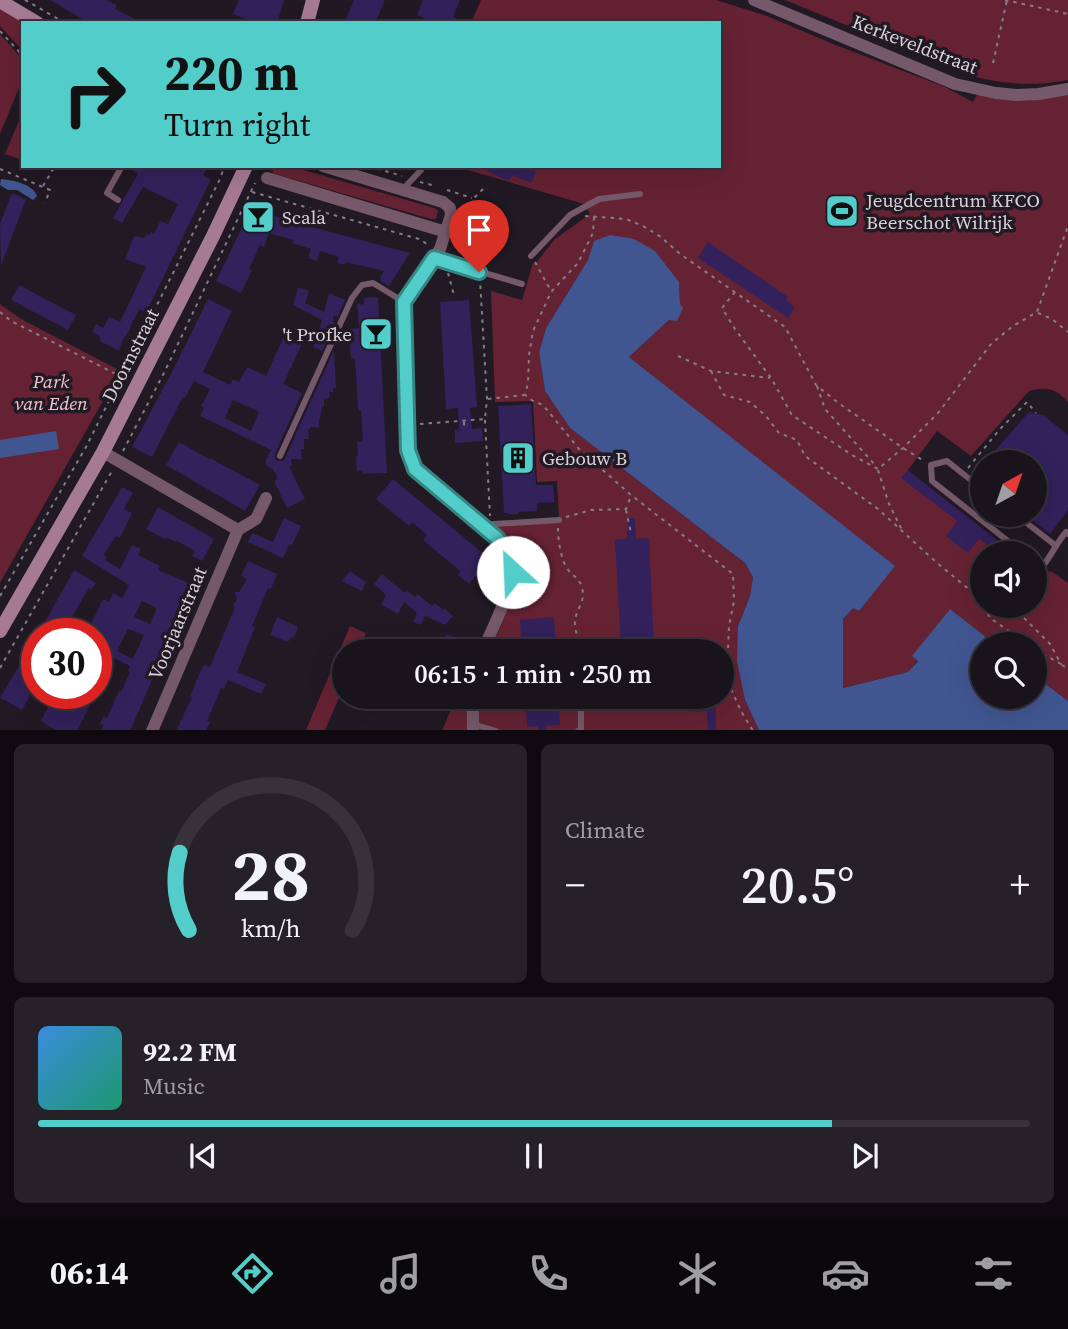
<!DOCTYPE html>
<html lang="en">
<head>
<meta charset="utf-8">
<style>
	:root { --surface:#19131b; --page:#262028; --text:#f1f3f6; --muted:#9f9ea3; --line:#37323a; --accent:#53cdc9 }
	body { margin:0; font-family:"Source Serif 4",serif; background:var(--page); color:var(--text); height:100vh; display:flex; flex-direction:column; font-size:26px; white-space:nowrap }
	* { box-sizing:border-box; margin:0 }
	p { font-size:23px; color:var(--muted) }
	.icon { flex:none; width:38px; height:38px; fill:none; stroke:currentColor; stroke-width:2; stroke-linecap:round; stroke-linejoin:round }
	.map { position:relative; height:730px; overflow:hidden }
	.details { display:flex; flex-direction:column; gap:14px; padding:14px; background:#0e0a0f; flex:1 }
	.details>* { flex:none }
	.guide { position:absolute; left:21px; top:21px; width:700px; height:147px; border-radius:0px; box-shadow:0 7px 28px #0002,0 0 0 2px var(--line); background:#53cdc9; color:#111; overflow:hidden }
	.needle { width:46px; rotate:40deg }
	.controls { position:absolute; left:970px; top:450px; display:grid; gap:14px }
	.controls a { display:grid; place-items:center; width:77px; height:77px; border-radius:50%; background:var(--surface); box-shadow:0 7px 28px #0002,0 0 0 2px var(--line); font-size:35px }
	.speed { position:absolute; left:21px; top:618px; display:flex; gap:14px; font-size:35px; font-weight:700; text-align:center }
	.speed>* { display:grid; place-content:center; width:91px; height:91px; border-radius:50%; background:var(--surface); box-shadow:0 7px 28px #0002,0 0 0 2px var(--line); line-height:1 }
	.speed .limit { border:10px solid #d22; background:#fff; color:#111 }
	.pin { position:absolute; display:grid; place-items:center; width:60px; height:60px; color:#fff; margin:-72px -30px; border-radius:50% 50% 50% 0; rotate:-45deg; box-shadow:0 0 7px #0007 }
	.pin .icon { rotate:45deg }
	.me { position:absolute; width:77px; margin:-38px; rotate:335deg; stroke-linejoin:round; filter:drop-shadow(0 0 5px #0008) }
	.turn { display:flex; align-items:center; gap:24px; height:147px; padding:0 28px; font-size:32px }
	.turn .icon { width:91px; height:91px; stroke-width:2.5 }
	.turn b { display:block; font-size:49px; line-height:60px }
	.big { font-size:52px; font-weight:600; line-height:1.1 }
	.details .card { flex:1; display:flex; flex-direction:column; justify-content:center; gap:10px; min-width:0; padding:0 24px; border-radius:10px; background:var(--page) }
	.details .dial { align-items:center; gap:0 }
	.dial svg { height:182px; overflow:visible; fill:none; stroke:var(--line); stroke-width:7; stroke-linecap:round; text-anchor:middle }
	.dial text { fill:var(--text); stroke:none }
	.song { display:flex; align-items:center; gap:21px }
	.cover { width:84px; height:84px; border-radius:10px; background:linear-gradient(135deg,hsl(210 70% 55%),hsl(160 70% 35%)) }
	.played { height:7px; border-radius:4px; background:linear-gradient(90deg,var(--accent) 80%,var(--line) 80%) }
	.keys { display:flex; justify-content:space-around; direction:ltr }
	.heat { display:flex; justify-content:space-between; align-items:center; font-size:38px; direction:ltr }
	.details .tiles { flex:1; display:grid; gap:14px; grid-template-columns:1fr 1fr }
	.card:last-child { grid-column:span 2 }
	.trip { position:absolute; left:332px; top:639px; width:402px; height:70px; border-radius:35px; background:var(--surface); box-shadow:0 7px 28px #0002,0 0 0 2px var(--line); font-weight:600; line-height:70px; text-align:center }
	.menu { display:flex; height:112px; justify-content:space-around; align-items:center; background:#0a080b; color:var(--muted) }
	.menu .icon { width:49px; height:49px }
	.menu .on { color:var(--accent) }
	.menu b { font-size:32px; color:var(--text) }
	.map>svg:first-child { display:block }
	.green { fill:#652233 }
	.water { fill:#415691 }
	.building { fill:#32215b; fill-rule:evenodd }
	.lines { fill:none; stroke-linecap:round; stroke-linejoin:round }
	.path { stroke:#837d86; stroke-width:2; stroke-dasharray:3.5 5; stroke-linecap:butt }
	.lane { stroke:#755869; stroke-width:6 }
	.street { stroke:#755869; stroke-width:12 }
	.secondary { stroke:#a77a94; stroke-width:14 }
	.route-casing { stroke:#368583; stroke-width:18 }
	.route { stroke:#53cdc9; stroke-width:12 }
	.labels { text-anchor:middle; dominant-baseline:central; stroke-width:7; stroke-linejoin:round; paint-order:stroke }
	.street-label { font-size:19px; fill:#d7d2d9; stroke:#211924 }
	.poi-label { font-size:19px; fill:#d7d2d9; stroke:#211924; text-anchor:start }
	.park-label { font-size:19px; font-style:italic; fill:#f2c5cc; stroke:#211924 }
</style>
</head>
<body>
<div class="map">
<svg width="1068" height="731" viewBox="0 0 1068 731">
	<rect width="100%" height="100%" fill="#211924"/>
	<path class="green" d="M481,0H716L767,16L833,44L945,87L973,102L980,89H1068V402C1057,389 1046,386 1029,391L971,456L937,431L902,478L958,521L947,535L968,552L979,538L998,553H982V606H1034V581H1036L1042,574L1051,571L1068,583V701L1034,675V644H995L950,609L913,656L918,660L908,672L842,688L843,619L853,607L859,611L894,566L629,357L669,320L680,304L679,282L594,241L588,260L546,328L539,352L545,391L570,428L745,563L753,577L750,596L738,626L745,700L759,730L442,731L456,697L723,696V651H490C499,628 526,578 516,555C511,543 500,535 494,524L559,519L557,481L537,482L533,401L495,402L491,291L522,300L533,263L535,264L555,239L590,214L584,204L454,166H719V23H471Z
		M785,0H1068V80C1030,87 1004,84 968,75Z
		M0,9L24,23L23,51L0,26Z
		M0,34L23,60V78L0,134Z
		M23,111V160L5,154Z
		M275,166H290L434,208L438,211L436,219H431L272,173Z
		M0,304L21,319L117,369L104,399L0,583Z
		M350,626L366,633L359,651H345V684L325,730H306Z"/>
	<path class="water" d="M1,179C13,180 33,184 37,196L33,200L17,190H8L0,185Z
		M610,235L634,239L655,251L679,282L680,304L683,308L677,321L669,320L629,357L895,566L859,611L853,608L843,619V688L908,672L918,661L912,656L950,609L995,644H982V696H1034V675L1068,701V730H759L745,700L737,661L738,626L750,596L753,577L745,563L570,428L545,391L539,352L546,328L588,260L594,241Z
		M56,431L59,449L0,458V440Z"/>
	<path class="building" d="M50,0H106L117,5L115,9L143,23H89Z
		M239,0H284L277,23H257L233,14Z
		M354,0H385L375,23H358L346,19Z
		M423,0H460L453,17L466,23H434L417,15Z
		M128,166H208L203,175L211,179L146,313L139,309L130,327L131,328L122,341L119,351L100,341V336L92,332L96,324L103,328L109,317L120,322L146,267L125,259L134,236L144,238L146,234L149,235L151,232L154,234L160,221L168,224L178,204L143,187L122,223L113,218L138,174Z
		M476,166H532L530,169L536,172L531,183L512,175L509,181Z
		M12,193L26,199L1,266L0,224Z
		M251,209L316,228L410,253L389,286L382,282L380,278L384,271L346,262L345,265L337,263L339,257L320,251L317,261L308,258L311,249L292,243L293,240L269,233L264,247L260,245L249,269L252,270L241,293L216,281Z
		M708,242L788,297L786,300L795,307L788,318L698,258Z
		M19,285L76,315L68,330L11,300Z
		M298,287L309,291L305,303L324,312L329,293L345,300L338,316H333L334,325L322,351L313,347L321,330L319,329L322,320L293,305Z
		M378,297L387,473L363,474V470L357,471L356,456H358L357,442H363L361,410L359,411L358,407L355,358L351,359L349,329L359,328L357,303L364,305V298Z
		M208,299L232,311L203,372L230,385L233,379L239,382L247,367L266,376L284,336L302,344L283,384L302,393L275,454V459L278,461H283L285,458L334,350L336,388H333V392H329L330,398L324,399V407H322L320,419H319V427H310V429H308L309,439H304V449H301L302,459H291L292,466H289L305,499L287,508L274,481L278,479L273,469L267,466L265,462L271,450L200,416L204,408L201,406L210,389L194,381L185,398L183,397L152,457L132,447L173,370ZM233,400L259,412L251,431L225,418Z
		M469,300L477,407L470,408L472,429L482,428L483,441L455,443V430H459L458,408L446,409L440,302Z
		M531,404L536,485H553L555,502L537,503V511L518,512V514H508V513H504L498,406Z
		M1029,412L1043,415L1068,435V510L1050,534L1025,514H1034V462H985Z
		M179,442L209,459L210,458L260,485L245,511L166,465Z
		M908,470L956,508L1014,553H998L979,538L968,553L946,536L958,521L901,478Z
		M393,479L490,559L484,566L488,569L479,580L475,577L469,584L458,575L460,571L423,540L427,535L412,522L409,526L376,499Z
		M122,487L133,493L124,509L132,513L120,538L116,536L106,551L104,555L107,557L105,560L120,569L132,545L141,549L138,555L160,566L158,570L193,585L130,731H101L103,725L100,724L103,716L107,718L119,691L121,692L130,672L128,671L130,666L114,658L96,692V634H86L103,599L109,602L113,593L122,598L129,585L82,556ZM142,601L157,608L150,624L134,617ZM128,629L144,635L133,659L117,651Z
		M158,507L214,539L202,561L192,556L195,551L177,541L176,542L166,537L165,539L146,529Z
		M284,518L301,526L292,545L289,544L283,558L248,542L252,533L273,542Z
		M628,518H635L636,539L649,538L654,645L621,647L615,540L627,539Z
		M248,561L277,574L271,589L268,588L252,626L255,627L237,672L266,684L261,694L228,680L224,689L221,688L207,721L210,722L206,731H176L192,697H190L200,672L204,665L210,667L235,607L233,606L237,598L234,592H239L247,579L241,576Z
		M74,570L96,583L91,590L89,588L62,634H38Z
		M350,571L366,582L362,591L342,581Z
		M382,574L405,593L407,590L415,597L418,594L432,606L435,603L443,610L444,608L453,616L445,625L425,616L421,625L413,622L417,613L404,602L398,614L381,605L386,595L374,584Z
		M277,617L298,627L294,638L291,637L288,642L270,635Z
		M554,617L556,651H522L520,620Z
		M446,634L465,641L461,651H439Z
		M37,635V683L22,710L0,698Z
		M55,693H96L77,731H57L41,721Z
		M525,696H558L560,725L546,726L547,731H538V726L527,727Z
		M693,696H716V731H708L707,711L695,712Z"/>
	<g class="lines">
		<path class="path" d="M25,0L65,23
			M1005,0L1068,14
			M0,31L23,56
			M993,63L1007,0
			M369,166L402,176
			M0,169L50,190L45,203
			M420,182L432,185
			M43,186L55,166
			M447,190L472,198
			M252,192L419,239L427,244
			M472,205L478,213
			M585,216L626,219L643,226L661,237L680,254L785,327L816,385L837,402L903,448L924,461
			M594,217L593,233L578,263L551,292L533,331L529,355L528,383L525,395L533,401L543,405L579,449L631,495L733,574L734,601L729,626L728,649
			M457,236L473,199L483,189
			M535,262L551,291
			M448,273L454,295
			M735,292L722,308L735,329L771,378L792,415L852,455L878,469L903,448L938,413L991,344L1013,326L1037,312L1068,226
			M0,312L11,321L122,377
			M1038,313L1052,319L1068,332
			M678,356L711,371L770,378
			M711,371L724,395L750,402L766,416L779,433L797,440L805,456L878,509L936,562L982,600
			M817,386L825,409L875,465
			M488,399L524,395
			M485,420L490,516
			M464,422V429
			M420,424L485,419L487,399L480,280
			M123,451L165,371L255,183
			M968,468L1000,429L1027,402L1036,413
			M878,470L889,504L902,530
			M626,510L631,533
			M566,517L591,510L626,509L631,496
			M558,528C558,540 561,562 569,571C574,577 580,579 582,588C586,600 577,608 575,620C574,629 579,645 585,651
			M0,596L86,447L221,177L224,166
			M984,606L990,618L1028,644
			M1012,606L1050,644L1061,664L1034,649
			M727,665L726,678L741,711L753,731
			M1062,665L1068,669
			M0,668L112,471"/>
		<path class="lane" d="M403,189L421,170
			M118,200L107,193L122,166
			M531,256L570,215L599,199L640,194
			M434,258L522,284
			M280,456L352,298L362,285L373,283L404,302
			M982,489L947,461L931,465L932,481L1023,553
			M1015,514L1055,545
			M486,526L494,524L559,520
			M1034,561L1042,567C1051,556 1056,544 1066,532L1068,534
			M723,658L727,656
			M473,724L496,731
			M578,731L581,729V696"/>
		<path class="street" d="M754,0L955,84L996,93L1016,95L1039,94L1068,89
			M323,166L443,202L450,208L451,215L440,249L404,302L408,450C411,457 412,465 417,470C439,494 519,539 513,575C508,599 492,628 483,651
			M267,178L446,232
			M103,452L238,530L152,731
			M238,530L256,519L266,498
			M473,731V696"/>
		<path class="secondary" d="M0,1L37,23
			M307,23L313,0
			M0,631L103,452L213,236L246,166"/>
	</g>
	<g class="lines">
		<defs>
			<path id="route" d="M479,272L434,258L404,302L408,450L415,469L497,538L509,554L513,572"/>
		</defs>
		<use href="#route" class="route-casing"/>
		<use href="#route" class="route"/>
	</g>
	<defs>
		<symbol id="stadium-square" viewBox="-11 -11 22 22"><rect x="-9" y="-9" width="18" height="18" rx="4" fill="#53cdc9" stroke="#211924"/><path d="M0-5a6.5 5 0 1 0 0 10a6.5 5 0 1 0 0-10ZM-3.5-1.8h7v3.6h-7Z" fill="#111"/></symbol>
		<symbol id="bar-square" viewBox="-11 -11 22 22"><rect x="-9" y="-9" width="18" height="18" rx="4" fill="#53cdc9" stroke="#211924"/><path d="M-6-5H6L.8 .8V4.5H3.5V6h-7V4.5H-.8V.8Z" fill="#111"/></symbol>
		<symbol id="building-square" viewBox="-11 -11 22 22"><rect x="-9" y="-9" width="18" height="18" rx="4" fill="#53cdc9" stroke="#211924"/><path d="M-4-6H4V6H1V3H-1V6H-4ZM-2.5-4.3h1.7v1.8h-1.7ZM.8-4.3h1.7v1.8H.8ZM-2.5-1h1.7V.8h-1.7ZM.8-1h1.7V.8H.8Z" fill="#111"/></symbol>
	</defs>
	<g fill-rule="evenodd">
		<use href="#stadium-square" x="823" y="192" width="38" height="38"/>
		<use href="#bar-square" x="239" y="198" width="38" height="38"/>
		<use href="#bar-square" x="357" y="315" width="38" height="38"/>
		<use href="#building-square" x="499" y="439" width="38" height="38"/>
	</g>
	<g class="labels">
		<g class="street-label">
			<text transform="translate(915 44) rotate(21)">Kerkeveldstraat</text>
			<text transform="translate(130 355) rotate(-63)">Doornstraat</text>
			<text transform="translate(177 623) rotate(-67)">Voorjaarstraat</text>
		</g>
		<g class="poi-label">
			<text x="866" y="200">Jeugdcentrum KFCO<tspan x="866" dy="22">Beerschot Wilrijk</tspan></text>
			<text x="282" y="217">Scala</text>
			<text x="352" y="334" text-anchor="end">'t Profke</text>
			<text x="542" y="458">Gebouw B</text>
		</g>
		<g class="park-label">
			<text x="51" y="381">Park<tspan x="51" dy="22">van Eden</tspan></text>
		</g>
	</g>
</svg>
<div class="controls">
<a><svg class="needle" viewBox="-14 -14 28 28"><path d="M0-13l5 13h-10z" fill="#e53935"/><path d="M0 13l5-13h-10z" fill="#9f9ea3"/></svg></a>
<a><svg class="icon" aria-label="sound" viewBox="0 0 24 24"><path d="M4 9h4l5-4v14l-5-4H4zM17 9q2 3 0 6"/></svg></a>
<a><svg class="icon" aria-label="search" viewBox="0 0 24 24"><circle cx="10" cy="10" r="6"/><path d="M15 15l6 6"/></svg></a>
</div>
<div class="speed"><div class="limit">30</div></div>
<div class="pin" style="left:479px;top:272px;background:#d93025"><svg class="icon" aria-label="arrive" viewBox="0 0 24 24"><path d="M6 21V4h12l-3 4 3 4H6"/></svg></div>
<svg class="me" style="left:513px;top:572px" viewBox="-20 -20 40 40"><circle r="19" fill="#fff"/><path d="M0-13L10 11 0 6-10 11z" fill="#53cdc9"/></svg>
<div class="trip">06:15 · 1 min · 250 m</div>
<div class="guide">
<div class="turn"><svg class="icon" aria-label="right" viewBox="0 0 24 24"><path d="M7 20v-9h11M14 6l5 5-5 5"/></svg><div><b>220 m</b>Turn right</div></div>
</div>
</div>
<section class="details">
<div class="tiles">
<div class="card dial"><svg viewBox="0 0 100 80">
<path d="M14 69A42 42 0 1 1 86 69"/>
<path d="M14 69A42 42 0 0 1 10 35" stroke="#53cdc9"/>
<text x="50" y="56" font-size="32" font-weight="700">28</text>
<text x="50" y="72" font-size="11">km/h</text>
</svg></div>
<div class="card"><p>Climate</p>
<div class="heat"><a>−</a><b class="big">20.5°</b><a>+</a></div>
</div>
<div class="card">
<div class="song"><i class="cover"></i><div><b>92.2 FM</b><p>Music</p></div></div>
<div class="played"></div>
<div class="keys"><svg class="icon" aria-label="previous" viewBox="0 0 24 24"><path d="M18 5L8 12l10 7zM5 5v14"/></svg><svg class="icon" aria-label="pause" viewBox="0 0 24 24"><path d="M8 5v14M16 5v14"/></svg><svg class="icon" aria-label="next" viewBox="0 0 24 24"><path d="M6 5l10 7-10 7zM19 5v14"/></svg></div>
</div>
</div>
</section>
<nav class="menu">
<b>06:14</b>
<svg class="icon on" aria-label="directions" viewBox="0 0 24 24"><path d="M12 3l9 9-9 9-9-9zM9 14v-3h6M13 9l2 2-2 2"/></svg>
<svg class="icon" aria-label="music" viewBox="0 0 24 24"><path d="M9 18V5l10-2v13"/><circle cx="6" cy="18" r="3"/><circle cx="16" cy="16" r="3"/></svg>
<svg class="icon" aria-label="phone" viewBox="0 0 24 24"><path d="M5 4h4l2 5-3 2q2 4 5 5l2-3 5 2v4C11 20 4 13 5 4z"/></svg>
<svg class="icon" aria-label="climate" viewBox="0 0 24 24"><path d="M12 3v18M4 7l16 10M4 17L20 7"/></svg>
<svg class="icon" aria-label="car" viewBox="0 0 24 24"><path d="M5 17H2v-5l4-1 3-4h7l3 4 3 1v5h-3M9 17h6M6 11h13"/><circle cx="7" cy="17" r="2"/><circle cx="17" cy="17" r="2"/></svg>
<svg class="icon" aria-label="filters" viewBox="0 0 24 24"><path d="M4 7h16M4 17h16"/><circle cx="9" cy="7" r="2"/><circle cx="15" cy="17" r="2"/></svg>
</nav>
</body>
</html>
